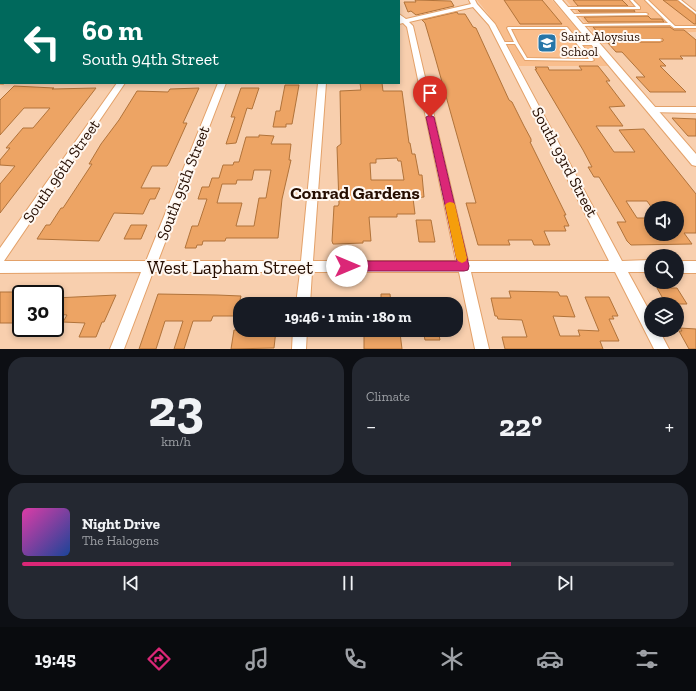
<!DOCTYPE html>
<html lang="en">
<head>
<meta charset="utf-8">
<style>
	:root { --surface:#171b24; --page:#242831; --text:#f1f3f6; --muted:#9ea1a6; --line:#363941; --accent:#db2777 }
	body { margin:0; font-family:"Zilla Slab",serif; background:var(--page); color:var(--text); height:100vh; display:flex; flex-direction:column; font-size:15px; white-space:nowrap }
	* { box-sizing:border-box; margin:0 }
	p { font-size:13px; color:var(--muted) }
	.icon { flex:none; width:22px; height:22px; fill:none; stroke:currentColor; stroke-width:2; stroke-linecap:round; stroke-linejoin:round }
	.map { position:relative; height:349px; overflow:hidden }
	.panel { display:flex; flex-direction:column; gap:8px; padding:8px; background:#0d0f14; flex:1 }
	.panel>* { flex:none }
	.hud { position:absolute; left:0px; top:0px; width:400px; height:84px; box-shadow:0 2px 6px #0003; background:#00695c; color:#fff; overflow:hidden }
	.buttons { position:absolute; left:644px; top:201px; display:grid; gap:8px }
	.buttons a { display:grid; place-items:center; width:40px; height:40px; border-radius:50%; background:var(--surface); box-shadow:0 2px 6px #0003; font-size:20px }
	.speed { position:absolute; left:12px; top:285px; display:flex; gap:8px; font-size:20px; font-weight:700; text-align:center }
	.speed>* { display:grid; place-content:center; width:52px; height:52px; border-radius:50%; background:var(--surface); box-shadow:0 2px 6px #0003; line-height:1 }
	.speed .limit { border:2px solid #111; border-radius:6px; background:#fff; color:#111 }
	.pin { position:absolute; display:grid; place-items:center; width:34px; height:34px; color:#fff; margin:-41px -17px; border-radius:50% 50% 50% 0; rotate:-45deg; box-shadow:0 0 4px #0007 }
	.pin .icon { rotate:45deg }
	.me { position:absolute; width:44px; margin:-22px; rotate:90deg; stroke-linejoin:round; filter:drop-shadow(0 0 3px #0008) }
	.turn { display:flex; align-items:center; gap:14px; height:84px; padding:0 16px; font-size:18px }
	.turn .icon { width:52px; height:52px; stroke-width:2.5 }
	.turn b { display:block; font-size:28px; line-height:34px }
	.big { font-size:30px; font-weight:800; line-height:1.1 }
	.panel .widget { flex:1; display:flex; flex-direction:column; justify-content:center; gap:6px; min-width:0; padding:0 14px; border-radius:16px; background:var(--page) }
	.panel .dial { align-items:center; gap:0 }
	.dial b { font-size:52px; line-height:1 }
	.song { display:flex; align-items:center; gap:12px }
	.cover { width:48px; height:48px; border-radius:6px; background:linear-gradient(135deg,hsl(320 70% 55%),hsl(220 70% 35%)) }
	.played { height:4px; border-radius:2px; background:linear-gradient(90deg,var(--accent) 75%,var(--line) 75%) }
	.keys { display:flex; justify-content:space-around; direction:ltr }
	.heat { display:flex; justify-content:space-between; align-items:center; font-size:22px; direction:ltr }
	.panel .tiles { flex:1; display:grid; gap:8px; grid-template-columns:1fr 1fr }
	.widget:last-child { grid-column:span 2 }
	.trip { position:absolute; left:233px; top:297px; width:230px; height:40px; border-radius:16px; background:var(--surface); box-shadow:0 2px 6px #0003; font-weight:800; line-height:40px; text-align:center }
	.dock { display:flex; height:64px; justify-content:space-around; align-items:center; background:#090b0e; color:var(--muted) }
	.dock .icon { width:28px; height:28px }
	.dock .selected { color:var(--accent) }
	.dock b { font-size:18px; color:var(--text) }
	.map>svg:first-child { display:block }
	.built { fill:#f9be8d }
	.building { fill:#eda464; stroke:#b1733a; fill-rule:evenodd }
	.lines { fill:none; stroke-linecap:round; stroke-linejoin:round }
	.service-casing { stroke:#e3a169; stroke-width:2 }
	.minor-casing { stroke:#e3a169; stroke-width:2 }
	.tertiary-casing { stroke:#e3a169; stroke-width:2 }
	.service { fill:#fff; fill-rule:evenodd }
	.minor { fill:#fff; fill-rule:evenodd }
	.tertiary { fill:#fff; fill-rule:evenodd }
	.route { fill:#db2777; stroke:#8e194d }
	.slow { fill:#f59e0b }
	.labels { text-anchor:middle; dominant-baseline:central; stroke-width:4; stroke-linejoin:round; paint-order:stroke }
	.far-poi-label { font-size:13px; fill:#250d00; stroke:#fff8f2; text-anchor:start }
	.street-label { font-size:16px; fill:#250d00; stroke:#fff8f2 }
	.quarter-label { font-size:18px; font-weight:bold; fill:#250d00; stroke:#fff8f2 }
	.near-street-label { font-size:19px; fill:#250d00; stroke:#fff8f2 }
</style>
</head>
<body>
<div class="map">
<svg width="696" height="349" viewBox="0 0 696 349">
	<rect width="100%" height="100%" fill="#f8cfae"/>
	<path class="built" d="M477,0H552L608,66H519L496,24Z
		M566,0H681L696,11V32L656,33L668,44H603Z"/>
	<path class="building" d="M415,0L451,1L454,6L416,15L411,11L408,12L404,2H416Z
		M504,0H542L562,24H520Z
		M573,0H622L628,6H578Z
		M663,0H677L696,15V24H694Z
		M578,10H634L635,12H580Z
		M457,12L458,14H465L473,27L476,28L509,100L512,102L524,126L531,139V142H530L566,215H564L569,226H564L566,231H544L550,245H534L532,240H508L510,245H478L466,203H476L435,57L425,23L422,20Z
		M648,16L651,19H662L664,22H588L584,17Z
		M593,27H670L674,30H684L696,40V56H680L683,59H659L666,66H660L686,92H650L636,77H645L622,52H616L607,42H660L663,41V39L602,38Z
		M579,66H598L610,81H606L625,106L609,107L623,126H596L614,152H635L619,130L644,129L696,194V233H684L692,244L631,245L627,241L617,222H626L599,177H594L588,167H592L583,150L535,69H537L535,67H548L549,70H582ZM626,201H647L652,208H677V234H651V222L649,218H637Z
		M360,83H382L383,91H402L409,143H410L412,154H415L419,175H422L424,197L413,198L415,214H397V217H369L371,241H363V243L335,244H333L332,241L334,206H338L339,204L337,147L341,144L340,91L361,90ZM397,158L398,161H401L404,180H371L370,163H376V159Z
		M285,85H299L292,124H286V127H273L276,111H280Z
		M14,86L54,88L52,89L96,88L0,213V184L15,166L0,165V160L10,148H6L23,128H33L50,108H24L0,135V100Z
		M199,88L183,123H187L169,163L167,166H152L141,188H160L155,199H150L143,214L114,213L99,241L37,239L46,225H50L61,208H63L92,164H89L101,144L119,120L137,91L168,92L170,89Z
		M241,88H259L252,109L247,108L236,143L226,144L235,117H231Z
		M672,118L696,119V136H688Z
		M259,135L274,136L271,144H291L289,160H291L282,199L278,238H226L225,241H203L202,245H197L196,248H185L192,226H198L207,199H198L202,187H209L212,178H219L223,165H233L234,162H239L246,137H259ZM254,170H271L266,198H259L254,226H236L242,203H217L222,184H236L237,180H252Z
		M416,220H431L435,242H419Z
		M131,225H147L141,239H124Z
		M657,288H677L687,304H666Z
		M509,291L558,292L560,296H567L575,317L553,316L560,336H580L578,330L599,331L585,297H609L618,316H612L614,319H609L619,341H600L603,349H505L502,337H527L522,320L498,319L497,316H495L491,298H511Z
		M0,292H21V323H0Z
		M158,294L217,295L241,296L236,316H213L211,321H193L184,349H174L183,321H165L156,349H139Z
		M381,294H390L391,304H381Z
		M116,295L104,322H102L96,337H79L85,323L63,322L67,315L55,314V298Z
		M680,328L696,329V349H689L679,331H682Z
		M234,330H276L274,348L231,349Z
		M423,330H438L440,340H425Z
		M386,333H400L402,349H364V336H386Z"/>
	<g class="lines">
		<defs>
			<path id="service" d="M26,0H29V1H26Z
				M332,0H334V1H332Z
				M630,0H633L640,7V9H566L564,8L566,7H636Z
				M645,0H648L675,26H696V28H674L670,25L580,26L578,25L580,24L668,23Z
				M678,0H681L696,12V14Z
				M646,13L648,14L647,15L571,16L569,15L571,14Z
				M508,27H567L580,43H597L598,44L596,45H582L594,60L592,61L525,60L515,44H502L500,43L502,42H514L507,28ZM511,29H565L589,59L527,58L518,43Z
				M591,39H660L662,40L660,41H591Z"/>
			<path id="minor" d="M378,0H384V1H378Z
				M469,0H475L477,4L495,24L622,261L651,260V272H628L651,314V330H659L669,349H654L615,272H471L489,349H475L459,272H312L310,304H296L300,272H153L124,349H110L141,272L0,273V248L117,83H125L4,261H146L218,83H226L158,261H301L318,83H326L313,261H456L407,27L403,23L399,24V14L406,19L471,4ZM473,7L489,25L609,261H468L413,26L409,22Z
				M0,79L1,83L3,84H0Z
				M652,107H696V113L649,112L648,110L649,108Z
				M677,261H696V273H677Z
				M293,330H307L306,349H292Z"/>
			<path id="tertiary" d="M554,0H562L696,154V166L692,165Z"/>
		</defs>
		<use href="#service" class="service-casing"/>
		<use href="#minor" class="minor-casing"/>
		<use href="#tertiary" class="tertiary-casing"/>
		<use href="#service" class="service"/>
		<use href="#minor" class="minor"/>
		<use href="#tertiary" class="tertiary"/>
	</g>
	<path class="route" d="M430,115L434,117L469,266L468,270L464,271H347L343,270L342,266L343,263L347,261H457L426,117Z"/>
	<path class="slow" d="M450,202L454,203L455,205L467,258L466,261L462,263L458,261L456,258L445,205L447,203Z"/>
	<defs>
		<symbol id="school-square" viewBox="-11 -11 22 22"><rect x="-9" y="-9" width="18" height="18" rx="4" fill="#2776a8" stroke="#fff8f2"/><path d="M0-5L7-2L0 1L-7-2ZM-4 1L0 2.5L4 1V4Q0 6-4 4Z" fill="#fff"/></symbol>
	</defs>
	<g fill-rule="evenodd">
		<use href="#school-square" x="536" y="32" width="22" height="22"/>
	</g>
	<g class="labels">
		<g class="far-poi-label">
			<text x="561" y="36">Saint Aloysius<tspan x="561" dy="15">School</tspan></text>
		</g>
		<g class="street-label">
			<text transform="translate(565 162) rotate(62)">South 93rd Street</text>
			<text transform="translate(61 171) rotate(-55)">South 96th Street</text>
			<text transform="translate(183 183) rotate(-69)">South 95th Street</text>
		</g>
		<g class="quarter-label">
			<text x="355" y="193">Conrad Gardens</text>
		</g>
		<g class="near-street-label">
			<text x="230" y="267">West Lapham Street</text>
		</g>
	</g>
</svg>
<div class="buttons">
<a><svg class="icon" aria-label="sound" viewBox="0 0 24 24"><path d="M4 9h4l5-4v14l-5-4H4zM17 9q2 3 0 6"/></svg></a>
<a><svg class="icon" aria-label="search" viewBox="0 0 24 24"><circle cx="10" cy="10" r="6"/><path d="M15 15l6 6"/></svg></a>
<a><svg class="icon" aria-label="layers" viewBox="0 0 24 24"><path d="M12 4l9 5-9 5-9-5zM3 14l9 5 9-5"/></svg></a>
</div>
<div class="speed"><div class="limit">30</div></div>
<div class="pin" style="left:430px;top:117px;background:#d93025"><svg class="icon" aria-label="arrive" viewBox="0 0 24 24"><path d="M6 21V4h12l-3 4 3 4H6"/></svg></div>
<svg class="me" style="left:347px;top:266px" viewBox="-20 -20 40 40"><circle r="19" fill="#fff"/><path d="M0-13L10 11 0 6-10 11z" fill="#db2777"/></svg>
<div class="trip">19:46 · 1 min · 180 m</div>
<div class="hud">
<div class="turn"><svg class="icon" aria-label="left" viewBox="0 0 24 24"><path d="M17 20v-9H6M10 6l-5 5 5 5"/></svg><div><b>60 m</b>South 94th Street</div></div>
</div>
</div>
<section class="panel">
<div class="tiles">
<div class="widget dial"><b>23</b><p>km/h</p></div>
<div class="widget"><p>Climate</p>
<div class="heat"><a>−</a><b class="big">22°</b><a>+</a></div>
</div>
<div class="widget">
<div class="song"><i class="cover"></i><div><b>Night Drive</b><p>The Halogens</p></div></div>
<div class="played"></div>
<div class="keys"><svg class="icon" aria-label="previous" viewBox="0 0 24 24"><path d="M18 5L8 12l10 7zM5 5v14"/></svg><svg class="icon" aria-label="pause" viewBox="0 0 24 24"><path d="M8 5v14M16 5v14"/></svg><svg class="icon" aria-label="next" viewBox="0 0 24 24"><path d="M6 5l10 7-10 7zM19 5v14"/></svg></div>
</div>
</div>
</section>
<nav class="dock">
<b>19:45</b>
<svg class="icon selected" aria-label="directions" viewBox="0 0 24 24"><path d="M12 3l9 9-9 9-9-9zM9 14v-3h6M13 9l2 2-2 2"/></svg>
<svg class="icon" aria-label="music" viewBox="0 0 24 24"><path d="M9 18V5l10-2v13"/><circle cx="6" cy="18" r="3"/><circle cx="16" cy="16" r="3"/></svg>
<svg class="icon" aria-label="phone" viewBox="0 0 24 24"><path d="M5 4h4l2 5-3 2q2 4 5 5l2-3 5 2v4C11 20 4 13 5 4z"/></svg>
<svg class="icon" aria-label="climate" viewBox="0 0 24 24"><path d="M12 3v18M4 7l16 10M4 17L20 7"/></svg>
<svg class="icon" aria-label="car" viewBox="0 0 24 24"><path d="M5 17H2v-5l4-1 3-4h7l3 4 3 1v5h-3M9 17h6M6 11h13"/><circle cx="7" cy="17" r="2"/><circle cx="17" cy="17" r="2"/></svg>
<svg class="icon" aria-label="filters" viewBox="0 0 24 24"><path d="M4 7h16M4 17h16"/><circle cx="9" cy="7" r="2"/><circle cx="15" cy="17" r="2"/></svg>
</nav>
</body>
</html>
